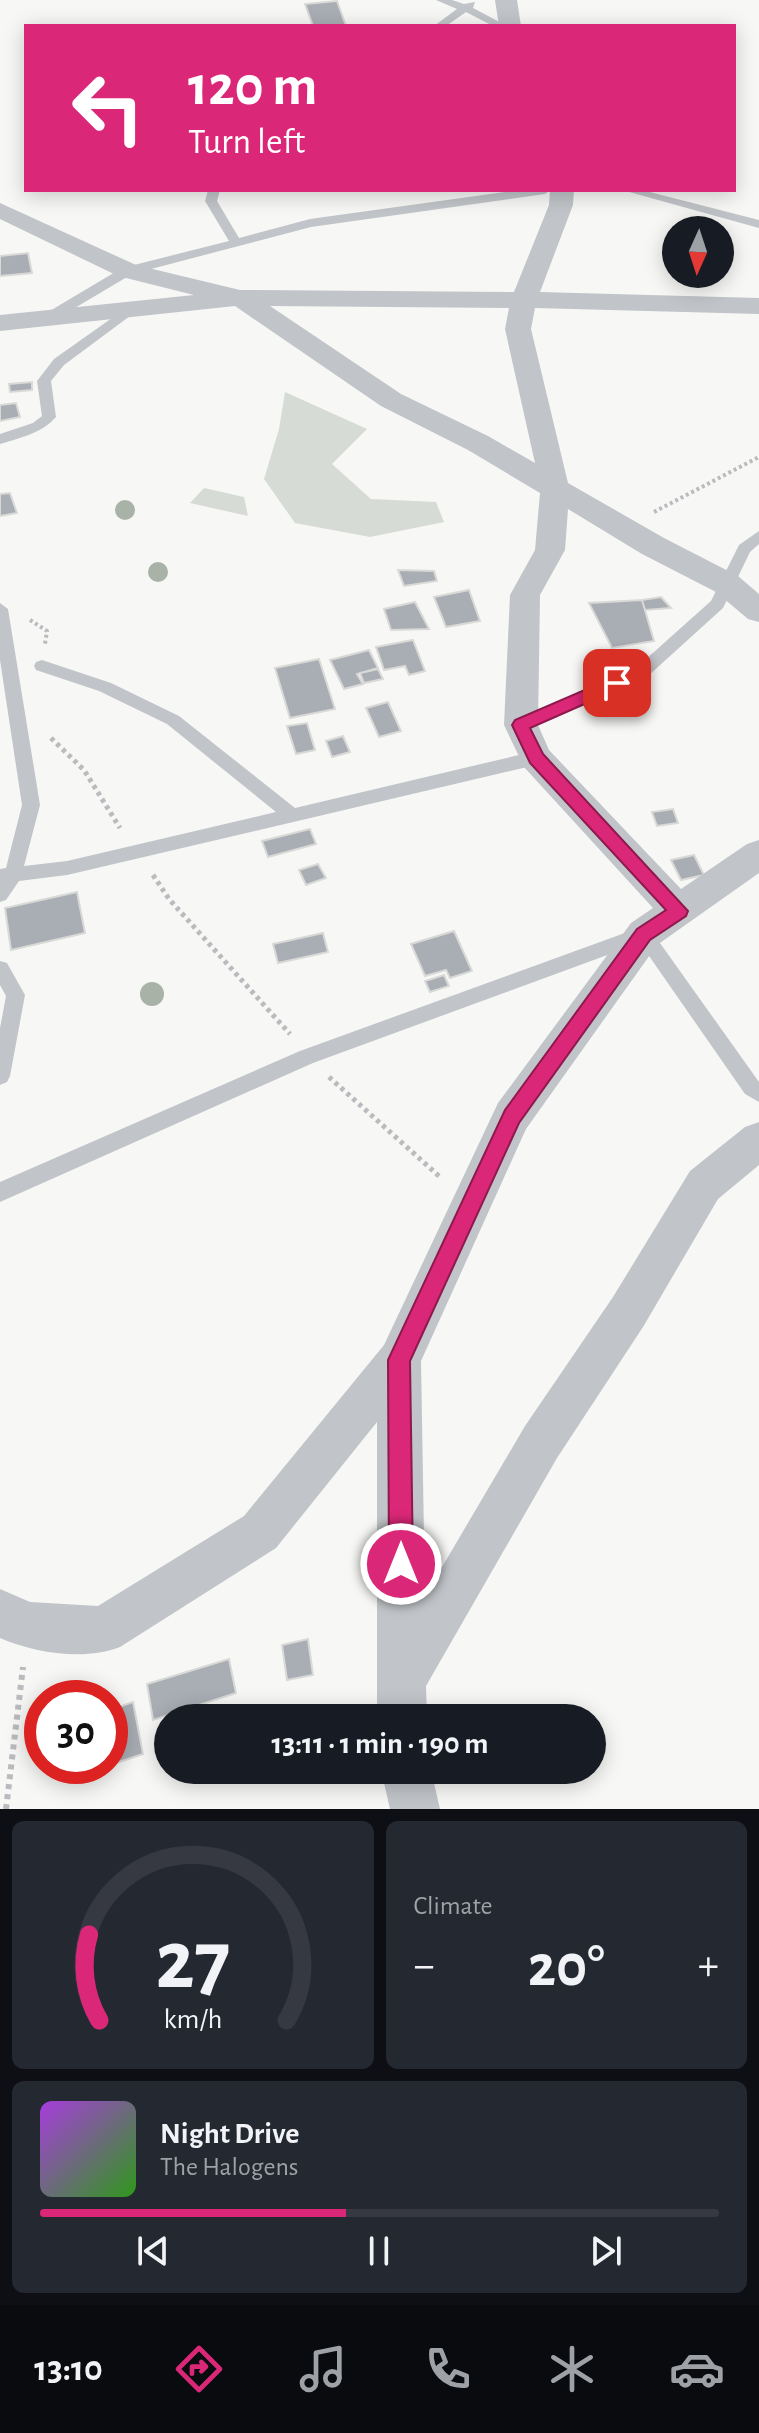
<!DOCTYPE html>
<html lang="en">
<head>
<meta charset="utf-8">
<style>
	:root { --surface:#171b24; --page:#242831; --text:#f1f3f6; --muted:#9ea1a6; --line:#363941; --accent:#db2777 }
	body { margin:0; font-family:"Alegreya Sans",sans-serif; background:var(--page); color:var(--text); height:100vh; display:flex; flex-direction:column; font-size:30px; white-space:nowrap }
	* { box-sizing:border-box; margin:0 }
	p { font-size:26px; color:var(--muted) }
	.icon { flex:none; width:44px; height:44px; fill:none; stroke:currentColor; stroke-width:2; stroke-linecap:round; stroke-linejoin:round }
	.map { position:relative; height:1809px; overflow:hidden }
	.drawer { display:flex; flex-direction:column; gap:12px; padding:12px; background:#0d0f14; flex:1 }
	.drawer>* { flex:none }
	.guide { position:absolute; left:24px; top:24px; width:712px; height:168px; border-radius:0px; box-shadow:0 4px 20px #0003; background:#db2777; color:#fff; overflow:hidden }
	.needle { width:52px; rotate:183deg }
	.controls { position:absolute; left:662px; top:216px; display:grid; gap:16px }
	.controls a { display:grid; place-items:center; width:72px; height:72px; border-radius:50%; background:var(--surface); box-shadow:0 4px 20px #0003; font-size:40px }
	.speed { position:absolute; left:24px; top:1680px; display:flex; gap:16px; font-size:40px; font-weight:700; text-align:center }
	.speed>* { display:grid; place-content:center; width:104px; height:104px; border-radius:50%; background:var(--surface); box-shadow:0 4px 20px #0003; line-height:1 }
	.speed .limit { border:12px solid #d22; background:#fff; color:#111 }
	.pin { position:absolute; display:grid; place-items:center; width:68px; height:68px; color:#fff; margin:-34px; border-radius:16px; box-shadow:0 4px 12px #0006 }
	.me { position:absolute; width:88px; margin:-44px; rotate:0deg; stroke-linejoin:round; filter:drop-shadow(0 0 6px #0008) }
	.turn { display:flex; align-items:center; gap:28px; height:168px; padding:0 32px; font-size:36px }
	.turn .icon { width:104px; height:104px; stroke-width:2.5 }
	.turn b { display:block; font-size:56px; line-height:68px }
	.big { font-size:60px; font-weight:700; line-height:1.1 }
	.drawer .tile { flex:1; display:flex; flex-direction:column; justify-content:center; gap:12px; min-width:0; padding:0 28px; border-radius:12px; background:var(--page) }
	.drawer .dial { align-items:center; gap:0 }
	.dial svg { height:208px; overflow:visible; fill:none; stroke:var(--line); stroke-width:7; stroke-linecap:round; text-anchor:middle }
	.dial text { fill:var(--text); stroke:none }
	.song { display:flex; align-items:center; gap:24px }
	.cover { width:96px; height:96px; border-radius:12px; background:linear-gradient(135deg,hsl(280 70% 55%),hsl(110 70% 35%)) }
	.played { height:8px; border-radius:4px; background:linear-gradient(90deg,var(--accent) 45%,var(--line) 45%) }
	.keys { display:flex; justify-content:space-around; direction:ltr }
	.heat { display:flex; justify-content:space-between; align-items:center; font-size:44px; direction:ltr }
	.drawer .tiles { flex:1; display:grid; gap:12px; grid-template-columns:1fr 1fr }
	.tile:last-child { grid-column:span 2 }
	.trip { position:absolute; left:154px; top:1704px; width:452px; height:80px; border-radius:40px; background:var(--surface); box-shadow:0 4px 20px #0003; font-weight:700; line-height:80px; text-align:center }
	.menu { display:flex; height:128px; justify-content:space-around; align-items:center; background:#090b0e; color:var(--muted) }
	.menu .icon { width:56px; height:56px }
	.menu .on { color:var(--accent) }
	.menu b { font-size:36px; color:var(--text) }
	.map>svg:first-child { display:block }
	.green { fill:#d6dcd5 }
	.building { fill:#a9aeb4; stroke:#d9d9d7; stroke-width:2 }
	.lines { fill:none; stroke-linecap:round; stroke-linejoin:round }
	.path-far2 { stroke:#b9bbbe; stroke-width:4; stroke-dasharray:3 3; stroke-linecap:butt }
	.path-far1 { stroke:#b9bbbe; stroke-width:5; stroke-dasharray:4 4; stroke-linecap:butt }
	.path { stroke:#b9bbbe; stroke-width:6; stroke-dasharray:5 5; stroke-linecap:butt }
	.lane { fill:#c1c4c8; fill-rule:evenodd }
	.street { fill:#c1c4c8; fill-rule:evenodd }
	.tree { fill:#a8b2a7 }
	.route { fill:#db2777; stroke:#8e194d; stroke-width:2 }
</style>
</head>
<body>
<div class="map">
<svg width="759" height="1809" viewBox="0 0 759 1809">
	<rect width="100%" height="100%" fill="#f7f7f5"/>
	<path class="green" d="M285,392L367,429L332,464L371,499L436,502L444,522L370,537L295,523L264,479L279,429Z
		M204,488L244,497L248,516L190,503Z"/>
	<path class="building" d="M337,1L346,26H313L305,4Z
		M28,253L32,273L0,276V256Z
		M32,382V390L10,392L9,384Z
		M16,403L20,417L0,421V405Z
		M10,493L17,513L0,516V494Z
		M398,570L434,571L437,581L404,586Z
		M469,590L480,621L446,627L434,597Z
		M661,597L671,608L645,610L642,600Z
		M642,600L654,641L612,648L589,603Z
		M415,602L429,629L391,630L384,609Z
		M413,640L425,671L409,675L405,666L384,670L376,647Z
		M369,650L378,668L357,674L363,684L344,689L330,660Z
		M319,659L335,709L290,718L275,668Z
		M378,669L383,679L364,683L360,673Z
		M388,702L401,731L379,737L366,708Z
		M307,723L315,750L296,754L287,726Z
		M343,736L350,752L332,757L326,741Z
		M673,809L678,823L657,826L652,812Z
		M310,829L316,844L268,857L262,841Z
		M694,855L704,875L681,880L671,860Z
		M318,864L326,878L306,885L299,870Z
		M77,892L85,933L11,950L5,908Z
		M454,931L472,971L450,978L446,970L425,976L411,944Z
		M323,933L328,952L278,963L273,944Z
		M444,975L449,986L430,992L425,981Z
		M308,1639L313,1675L287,1680L282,1645Z
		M229,1659L236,1693L153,1720L147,1684Z
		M133,1702L143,1754L110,1765V1710Z"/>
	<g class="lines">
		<path class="path-far2" d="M654,512L759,457
			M30,620L47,631L45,644"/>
		<path class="path-far1" d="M51,738L84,770L120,828
			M153,875L169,899L290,1034
			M329,1077L440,1177"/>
		<path class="path" d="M6,1809L23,1667"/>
		<path class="lane" d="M436,0H452L464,4L475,2L473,8L507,26H493L466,12L446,26H434L457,9Z
			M208,190H220L217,201L239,238L310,219L519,190H551L545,194L311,227L132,274L53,321H43V315L122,268L229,241L205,201Z
			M622,190H642L759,220V228Z
			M129,306L134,307V313L64,365L51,381L56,417C42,433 20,438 0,444V434L33,423L42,416L37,381L54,359Z
			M759,531V544L750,552L723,608L648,676L527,730H515L513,725L515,720L636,668L711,601L739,545Z
			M0,603L8,609L40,805L24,866L67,861L276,812L167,724L99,691L36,670L34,666L36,662L42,660L111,683L179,716L295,808L536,751L544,758L536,765L67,875L19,881L6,900L0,902V869L6,868L22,805L0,660Z
			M644,926L650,929L759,1082V1102L745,1094L640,943L313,1063L0,1202V1182L300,1051Z
			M0,961L7,963L25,995L10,1076L7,1082L0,1085V1028L6,996L0,985Z"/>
		<path class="street" d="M495,0H517L521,26H499Z
			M550,190H574L573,205L540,292L759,298V314L535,308L531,329L568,483L664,538L738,576L759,594V622L748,619L716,592L642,554L568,509L565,550L540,595L538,725L549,750L681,889L747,844L759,840V873L657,945L526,1129L421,1361L425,1596L525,1426L613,1297L690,1171L745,1127L759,1122V1165L718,1199L643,1327L557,1458L426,1686L427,1718H377V1422L276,1548L120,1647C85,1661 34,1653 0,1638V1589L30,1602L98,1606L244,1516L384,1345L498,1103L631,923L653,908L524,767L504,725L510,595L535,550L540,493L468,450L381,406L235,306L0,331V315L194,295L118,276L0,219V203L136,265L240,290L514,292L549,205ZM270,306L509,308L505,329L535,463L488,436L401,394Z
			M381,1770H431L440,1809H390Z"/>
	</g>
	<g class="tree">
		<circle cx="125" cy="510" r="10"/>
		<circle cx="158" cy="572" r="10"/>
		<circle cx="152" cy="994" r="12"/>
	</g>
	<path class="route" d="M617,676L623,678V687L530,728L543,754L688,911L686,916L650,940L519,1123L410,1361L413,1564L409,1572L401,1575L393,1572L389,1564L388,1360L505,1110L637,929L666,910L530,763L512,725L515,720Z"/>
</svg>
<div class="controls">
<a><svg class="needle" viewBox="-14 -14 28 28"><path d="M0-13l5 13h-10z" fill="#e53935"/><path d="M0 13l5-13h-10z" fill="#9ea1a6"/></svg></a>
</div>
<div class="speed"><div class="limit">30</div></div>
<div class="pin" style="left:617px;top:683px;background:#d93025"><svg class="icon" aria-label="arrive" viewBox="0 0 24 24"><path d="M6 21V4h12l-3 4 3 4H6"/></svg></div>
<svg class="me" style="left:401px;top:1564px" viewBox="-20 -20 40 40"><circle r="17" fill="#db2777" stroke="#fff" stroke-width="3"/><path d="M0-11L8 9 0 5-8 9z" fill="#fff"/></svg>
<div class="trip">13:11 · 1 min · 190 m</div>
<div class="guide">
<div class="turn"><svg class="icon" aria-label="left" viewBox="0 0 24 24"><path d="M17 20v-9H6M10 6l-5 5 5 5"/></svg><div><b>120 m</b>Turn left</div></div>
</div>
</div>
<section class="drawer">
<div class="tiles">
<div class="tile dial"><svg viewBox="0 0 100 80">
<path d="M14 69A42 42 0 1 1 86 69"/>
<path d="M14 69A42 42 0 0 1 10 36" stroke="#db2777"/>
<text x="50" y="56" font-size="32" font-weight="700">27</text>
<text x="50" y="72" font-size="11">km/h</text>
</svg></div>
<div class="tile"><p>Climate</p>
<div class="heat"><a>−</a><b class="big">20°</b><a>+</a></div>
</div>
<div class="tile">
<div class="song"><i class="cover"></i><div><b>Night Drive</b><p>The Halogens</p></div></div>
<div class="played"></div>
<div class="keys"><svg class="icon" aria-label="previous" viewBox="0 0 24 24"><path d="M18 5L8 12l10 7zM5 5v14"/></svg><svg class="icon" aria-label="pause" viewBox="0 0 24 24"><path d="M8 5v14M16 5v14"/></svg><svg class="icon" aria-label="next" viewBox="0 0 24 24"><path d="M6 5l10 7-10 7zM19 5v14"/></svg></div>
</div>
</div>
</section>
<nav class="menu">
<b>13:10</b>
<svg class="icon on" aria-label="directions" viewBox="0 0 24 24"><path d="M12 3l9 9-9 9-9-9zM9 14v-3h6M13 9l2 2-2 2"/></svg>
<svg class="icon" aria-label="music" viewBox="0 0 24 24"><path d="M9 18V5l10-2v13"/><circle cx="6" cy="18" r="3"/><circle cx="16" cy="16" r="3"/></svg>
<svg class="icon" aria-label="phone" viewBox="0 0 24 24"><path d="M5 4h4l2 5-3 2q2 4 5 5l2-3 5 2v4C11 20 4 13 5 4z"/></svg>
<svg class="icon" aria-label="climate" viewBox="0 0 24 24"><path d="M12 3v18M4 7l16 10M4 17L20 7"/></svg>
<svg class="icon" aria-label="car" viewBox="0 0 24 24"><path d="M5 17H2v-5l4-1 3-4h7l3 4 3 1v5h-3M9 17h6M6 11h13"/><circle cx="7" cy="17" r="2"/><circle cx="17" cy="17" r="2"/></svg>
</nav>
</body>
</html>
